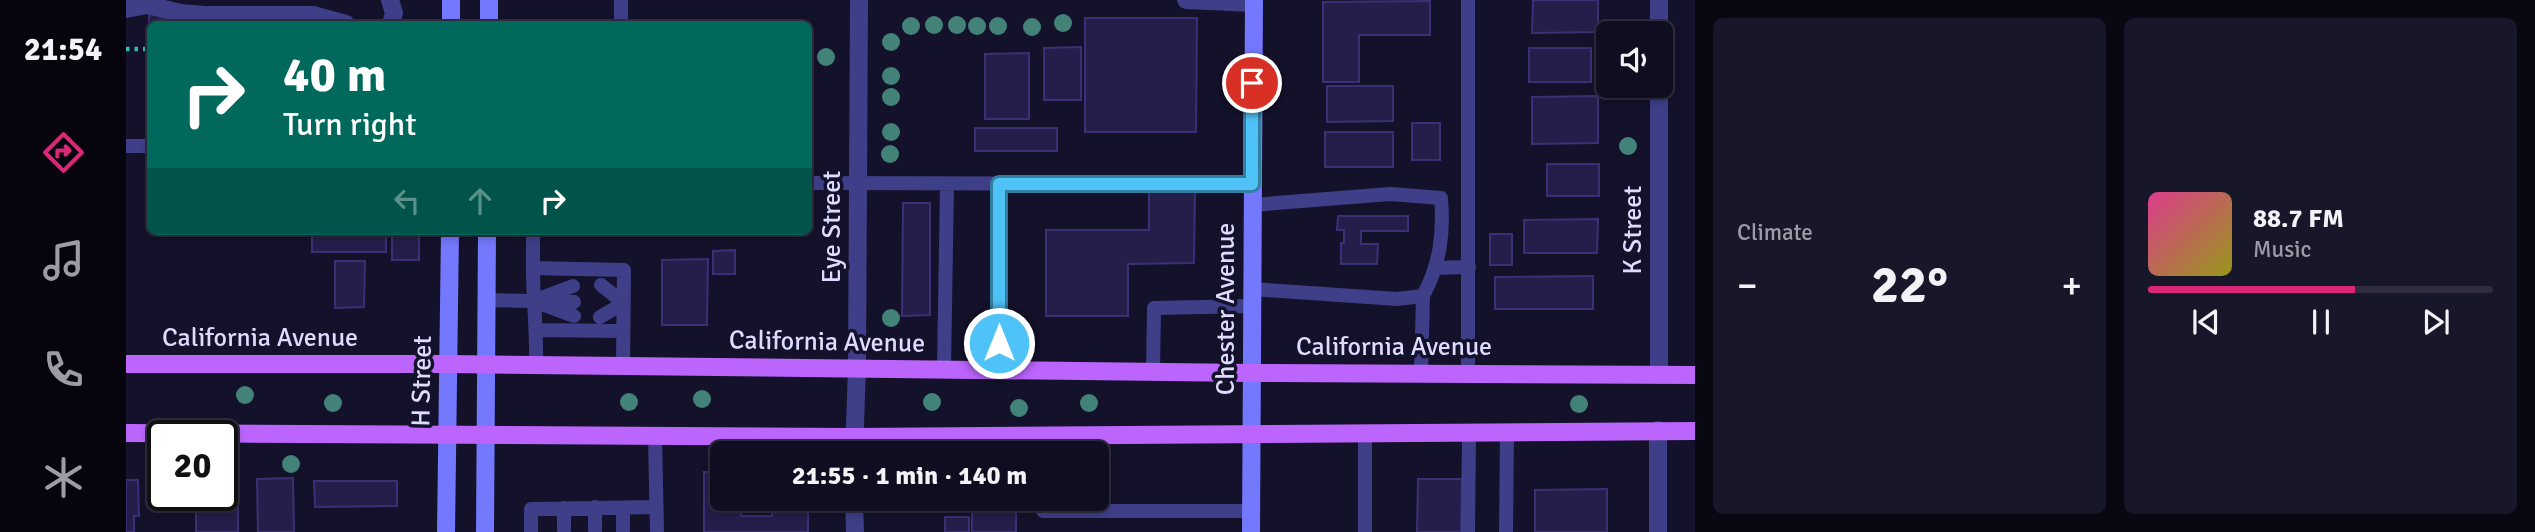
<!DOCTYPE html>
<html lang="en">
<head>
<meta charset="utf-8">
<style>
	:root { --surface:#0f0d20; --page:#181629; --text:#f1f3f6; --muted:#9b9ca5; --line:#2f2d3e; --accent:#db2777 }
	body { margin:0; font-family:Signika,sans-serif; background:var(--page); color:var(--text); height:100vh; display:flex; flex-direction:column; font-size:26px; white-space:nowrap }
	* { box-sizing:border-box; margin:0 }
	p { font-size:23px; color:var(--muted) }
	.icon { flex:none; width:38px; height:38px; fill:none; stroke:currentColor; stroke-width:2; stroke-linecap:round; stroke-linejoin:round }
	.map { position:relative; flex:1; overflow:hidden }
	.sheet { display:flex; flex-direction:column; gap:18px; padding:18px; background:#080712; width:840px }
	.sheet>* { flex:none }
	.hud { position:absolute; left:21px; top:21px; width:665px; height:214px; border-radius:10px; box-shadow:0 4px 10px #0003,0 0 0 2px var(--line); background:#00695c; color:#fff; overflow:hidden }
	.buttons { position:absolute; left:1470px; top:21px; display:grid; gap:14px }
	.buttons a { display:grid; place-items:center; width:77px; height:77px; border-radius:10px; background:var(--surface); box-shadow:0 4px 10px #0003,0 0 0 2px var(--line); font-size:35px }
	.speed { position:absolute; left:21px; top:420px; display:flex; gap:14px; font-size:35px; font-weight:700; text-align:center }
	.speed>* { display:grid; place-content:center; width:91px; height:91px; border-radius:50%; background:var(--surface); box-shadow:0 4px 10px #0003,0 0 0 2px var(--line); line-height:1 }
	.speed .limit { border:4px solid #111; border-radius:10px; background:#fff; color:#111 }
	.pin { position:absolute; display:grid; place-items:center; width:60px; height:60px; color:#fff; margin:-30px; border:4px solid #fff; border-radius:50%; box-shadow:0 2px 7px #0007 }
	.me { position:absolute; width:77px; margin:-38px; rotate:0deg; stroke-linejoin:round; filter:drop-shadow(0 0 5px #0008) }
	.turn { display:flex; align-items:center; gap:24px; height:147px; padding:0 21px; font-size:32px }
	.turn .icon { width:91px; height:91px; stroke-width:2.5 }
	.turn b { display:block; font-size:49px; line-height:60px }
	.lanes { display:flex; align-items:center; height:66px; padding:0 21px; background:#0003; justify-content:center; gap:35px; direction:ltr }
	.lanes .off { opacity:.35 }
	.big { font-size:52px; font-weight:700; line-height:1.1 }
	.sheet .card { flex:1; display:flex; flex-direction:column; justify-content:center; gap:10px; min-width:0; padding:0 24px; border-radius:10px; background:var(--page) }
	.song { display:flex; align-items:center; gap:21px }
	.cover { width:84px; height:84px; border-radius:10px; background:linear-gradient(135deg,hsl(330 70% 55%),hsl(60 70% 35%)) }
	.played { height:7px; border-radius:4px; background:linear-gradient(90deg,var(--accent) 60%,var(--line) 60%) }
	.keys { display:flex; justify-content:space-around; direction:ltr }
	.heat { display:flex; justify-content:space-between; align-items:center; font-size:38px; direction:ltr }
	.sheet .tiles { flex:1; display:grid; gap:18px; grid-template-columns:repeat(2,1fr) }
	.trip { position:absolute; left:584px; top:441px; width:399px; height:70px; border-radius:10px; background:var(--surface); box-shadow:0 4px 10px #0003,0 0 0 2px var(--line); font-weight:700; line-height:70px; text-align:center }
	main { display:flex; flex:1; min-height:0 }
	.tabs { display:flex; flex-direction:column; width:126px; justify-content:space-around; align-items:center; background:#06050d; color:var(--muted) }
	.tabs .icon { width:49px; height:49px }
	.tabs .on { color:var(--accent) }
	.tabs b { font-size:32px; color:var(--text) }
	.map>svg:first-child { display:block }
	.building { fill:#251e4b; stroke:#3b3076; stroke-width:2 }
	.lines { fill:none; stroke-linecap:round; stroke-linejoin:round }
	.path { stroke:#33baab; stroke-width:4.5; stroke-dasharray:3.5 5; stroke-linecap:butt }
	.lane { stroke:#3e3f88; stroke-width:14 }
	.street { stroke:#3e3f88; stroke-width:18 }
	.secondary { stroke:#7478fc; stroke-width:18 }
	.primary { stroke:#bb65fc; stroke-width:18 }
	.tree { fill:#428279 }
	.route-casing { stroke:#337fa1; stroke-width:18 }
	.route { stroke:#4fc3f7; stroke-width:12 }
	.labels { text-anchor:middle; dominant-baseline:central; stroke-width:7; stroke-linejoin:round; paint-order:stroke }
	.street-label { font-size:26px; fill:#dddbfe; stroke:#14112a }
</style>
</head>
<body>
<main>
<nav class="tabs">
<b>21:54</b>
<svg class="icon on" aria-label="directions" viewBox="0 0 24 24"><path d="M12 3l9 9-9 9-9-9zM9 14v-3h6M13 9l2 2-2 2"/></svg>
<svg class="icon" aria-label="music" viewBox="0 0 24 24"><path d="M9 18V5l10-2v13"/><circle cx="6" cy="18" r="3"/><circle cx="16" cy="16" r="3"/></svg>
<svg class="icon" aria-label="phone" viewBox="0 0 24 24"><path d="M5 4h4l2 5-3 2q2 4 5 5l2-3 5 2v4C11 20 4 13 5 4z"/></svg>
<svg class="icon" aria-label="climate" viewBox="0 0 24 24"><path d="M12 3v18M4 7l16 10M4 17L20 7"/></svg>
</nav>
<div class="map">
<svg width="1569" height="532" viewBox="0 0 1569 532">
	<rect width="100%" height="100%" fill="#14112a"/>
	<path class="building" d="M1407,0H1472V32L1406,33Z
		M1304,1V35H1233V82H1197V2Z
		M196,12V24H24V56L23,13Z
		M959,18H1071L1070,132H959Z
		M955,47V100H918V48Z
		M1403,48H1465V82H1403Z
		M903,53V119H859V54Z
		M1201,86H1267V121L1201,122Z
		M1472,96V143L1406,144V97Z
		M1286,123H1314V160H1286Z
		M849,128H931V151H849Z
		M1199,132H1267V167H1199Z
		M1421,164H1473V196H1421Z
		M1023,187H1069L1068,263L1002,264V316H920V230H1023Z
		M777,203H804V315L776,316Z
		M1212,216H1282V231H1235V244H1252L1251,264H1215V243H1218V230H1211Z
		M1472,219L1471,253H1398V220Z
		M186,231H260V252H186Z
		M1364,234H1386V265H1364Z
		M293,235V260H266V236Z
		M609,250V274H587V251Z
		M582,259L581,325H536V260Z
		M209,261H239L238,307L209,308Z
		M1467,276V309H1369V277Z
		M578,472H597V499H615V516H646V499H682V532H578Z
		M112,475V532H70V495H96V476Z
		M167,478L168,532H132L131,479Z
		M1292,479H1336L1335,532H1291Z
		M0,480H12L13,516H8V532H0Z
		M188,481H271V506L189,507Z
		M1481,489V532H1409V490Z
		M846,499H890V532H846Z
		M819,517H843V532H819Z"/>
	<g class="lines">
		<path class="path" d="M0,49H24"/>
		<path class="lane" d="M1342,0V374
			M495,24V0
			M0,146H24
			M682,183L1126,184
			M873,184V370
			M407,231V268L498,270L497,366
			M407,268C407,301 411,333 410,365
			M1309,268L1343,267
			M475,285L498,303
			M1126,289L1271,299L1297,296C1314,264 1318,234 1315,198L1264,194L1126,205
			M415,298L447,286
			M361,300L448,302
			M418,305L448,316
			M474,317L498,303
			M411,330L497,331
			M818,369L821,184
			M1027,372L1028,308L1126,306
			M1295,374L1297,296
			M917,435V453
			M529,436L531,532
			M917,499V511H1125
			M469,507V530
			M438,508V530
			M497,508V531
			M405,532V509L530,507
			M1239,532V433
			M1342,532L1343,432
			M1380,532L1381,432"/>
		<path class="street" d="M264,0L268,13L265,24
			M1060,0L1127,3
			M0,9L21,5L55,13L79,15H187L220,24
			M1533,33V0
			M1533,375V86
			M728,453L731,368L733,0
			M728,499L729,532
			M1532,532V430"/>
		<path class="secondary" d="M325,24V0
			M363,24V0
			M320,532L324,231
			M359,532L361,231
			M1125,532L1128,0"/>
		<path class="primary" d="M0,364H323L1125,373L1569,375
			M0,433L727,437L1569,431"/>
	</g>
	<g class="tree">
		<circle cx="937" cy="23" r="9"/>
		<circle cx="808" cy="25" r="9"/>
		<circle cx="831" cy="25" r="9"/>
		<circle cx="785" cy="26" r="9"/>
		<circle cx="851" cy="26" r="9"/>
		<circle cx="872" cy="26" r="9"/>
		<circle cx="906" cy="27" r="9"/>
		<circle cx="765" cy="42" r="9"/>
		<circle cx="700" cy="57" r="9"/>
		<circle cx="765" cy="76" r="9"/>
		<circle cx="765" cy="97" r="9"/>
		<circle cx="765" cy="132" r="9"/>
		<circle cx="1502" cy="146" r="9"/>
		<circle cx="764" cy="154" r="9"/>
		<circle cx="765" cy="318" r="9"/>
		<circle cx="119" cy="395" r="9"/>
		<circle cx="576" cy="399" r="9"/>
		<circle cx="503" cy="402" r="9"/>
		<circle cx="806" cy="402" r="9"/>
		<circle cx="207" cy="403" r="9"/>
		<circle cx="963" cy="403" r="9"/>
		<circle cx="1453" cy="404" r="9"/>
		<circle cx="893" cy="408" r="9"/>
		<circle cx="165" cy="464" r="9"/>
	</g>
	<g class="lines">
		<defs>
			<path id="route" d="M873,343V184H1126V83"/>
		</defs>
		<use href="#route" class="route-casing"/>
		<use href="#route" class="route"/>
	</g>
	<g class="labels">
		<g class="street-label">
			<text transform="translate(706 227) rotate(-90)">Eye Street</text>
			<text transform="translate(1507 230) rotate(-90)">K Street</text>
			<text transform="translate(1100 309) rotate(-90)">Chester Avenue</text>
			<text x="134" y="338">California Avenue</text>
			<text transform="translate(701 342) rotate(1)">California Avenue</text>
			<text x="1268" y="347">California Avenue</text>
			<text transform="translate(296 381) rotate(-89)">H Street</text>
		</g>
	</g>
</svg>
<div class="buttons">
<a><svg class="icon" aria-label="sound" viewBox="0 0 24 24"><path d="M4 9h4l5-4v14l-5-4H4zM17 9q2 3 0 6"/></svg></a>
</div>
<div class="speed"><div class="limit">20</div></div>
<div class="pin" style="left:1126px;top:83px;background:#d93025"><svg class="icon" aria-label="arrive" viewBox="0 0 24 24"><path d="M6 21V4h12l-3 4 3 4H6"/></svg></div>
<svg class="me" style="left:873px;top:343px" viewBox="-20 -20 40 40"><circle r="17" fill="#4fc3f7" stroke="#fff" stroke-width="3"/><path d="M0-11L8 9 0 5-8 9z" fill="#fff"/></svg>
<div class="trip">21:55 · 1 min · 140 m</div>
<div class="hud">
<div class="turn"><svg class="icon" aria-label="right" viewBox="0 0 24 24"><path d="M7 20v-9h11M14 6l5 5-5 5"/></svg><div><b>40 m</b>Turn right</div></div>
<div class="lanes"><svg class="icon off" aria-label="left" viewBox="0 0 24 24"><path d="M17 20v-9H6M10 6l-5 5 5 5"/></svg><svg class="icon off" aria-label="ahead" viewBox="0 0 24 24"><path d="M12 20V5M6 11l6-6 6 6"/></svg><svg class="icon" aria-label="right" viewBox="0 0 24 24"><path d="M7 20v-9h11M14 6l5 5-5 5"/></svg></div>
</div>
</div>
<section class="sheet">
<div class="tiles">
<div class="card"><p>Climate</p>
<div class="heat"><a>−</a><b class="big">22°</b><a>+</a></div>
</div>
<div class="card">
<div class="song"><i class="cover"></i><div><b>88.7 FM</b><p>Music</p></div></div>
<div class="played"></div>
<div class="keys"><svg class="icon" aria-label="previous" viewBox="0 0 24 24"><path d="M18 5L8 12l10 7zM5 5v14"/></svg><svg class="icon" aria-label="pause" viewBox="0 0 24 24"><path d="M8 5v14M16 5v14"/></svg><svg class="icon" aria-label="next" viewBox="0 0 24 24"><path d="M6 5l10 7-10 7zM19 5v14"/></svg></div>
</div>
</div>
</section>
</main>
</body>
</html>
